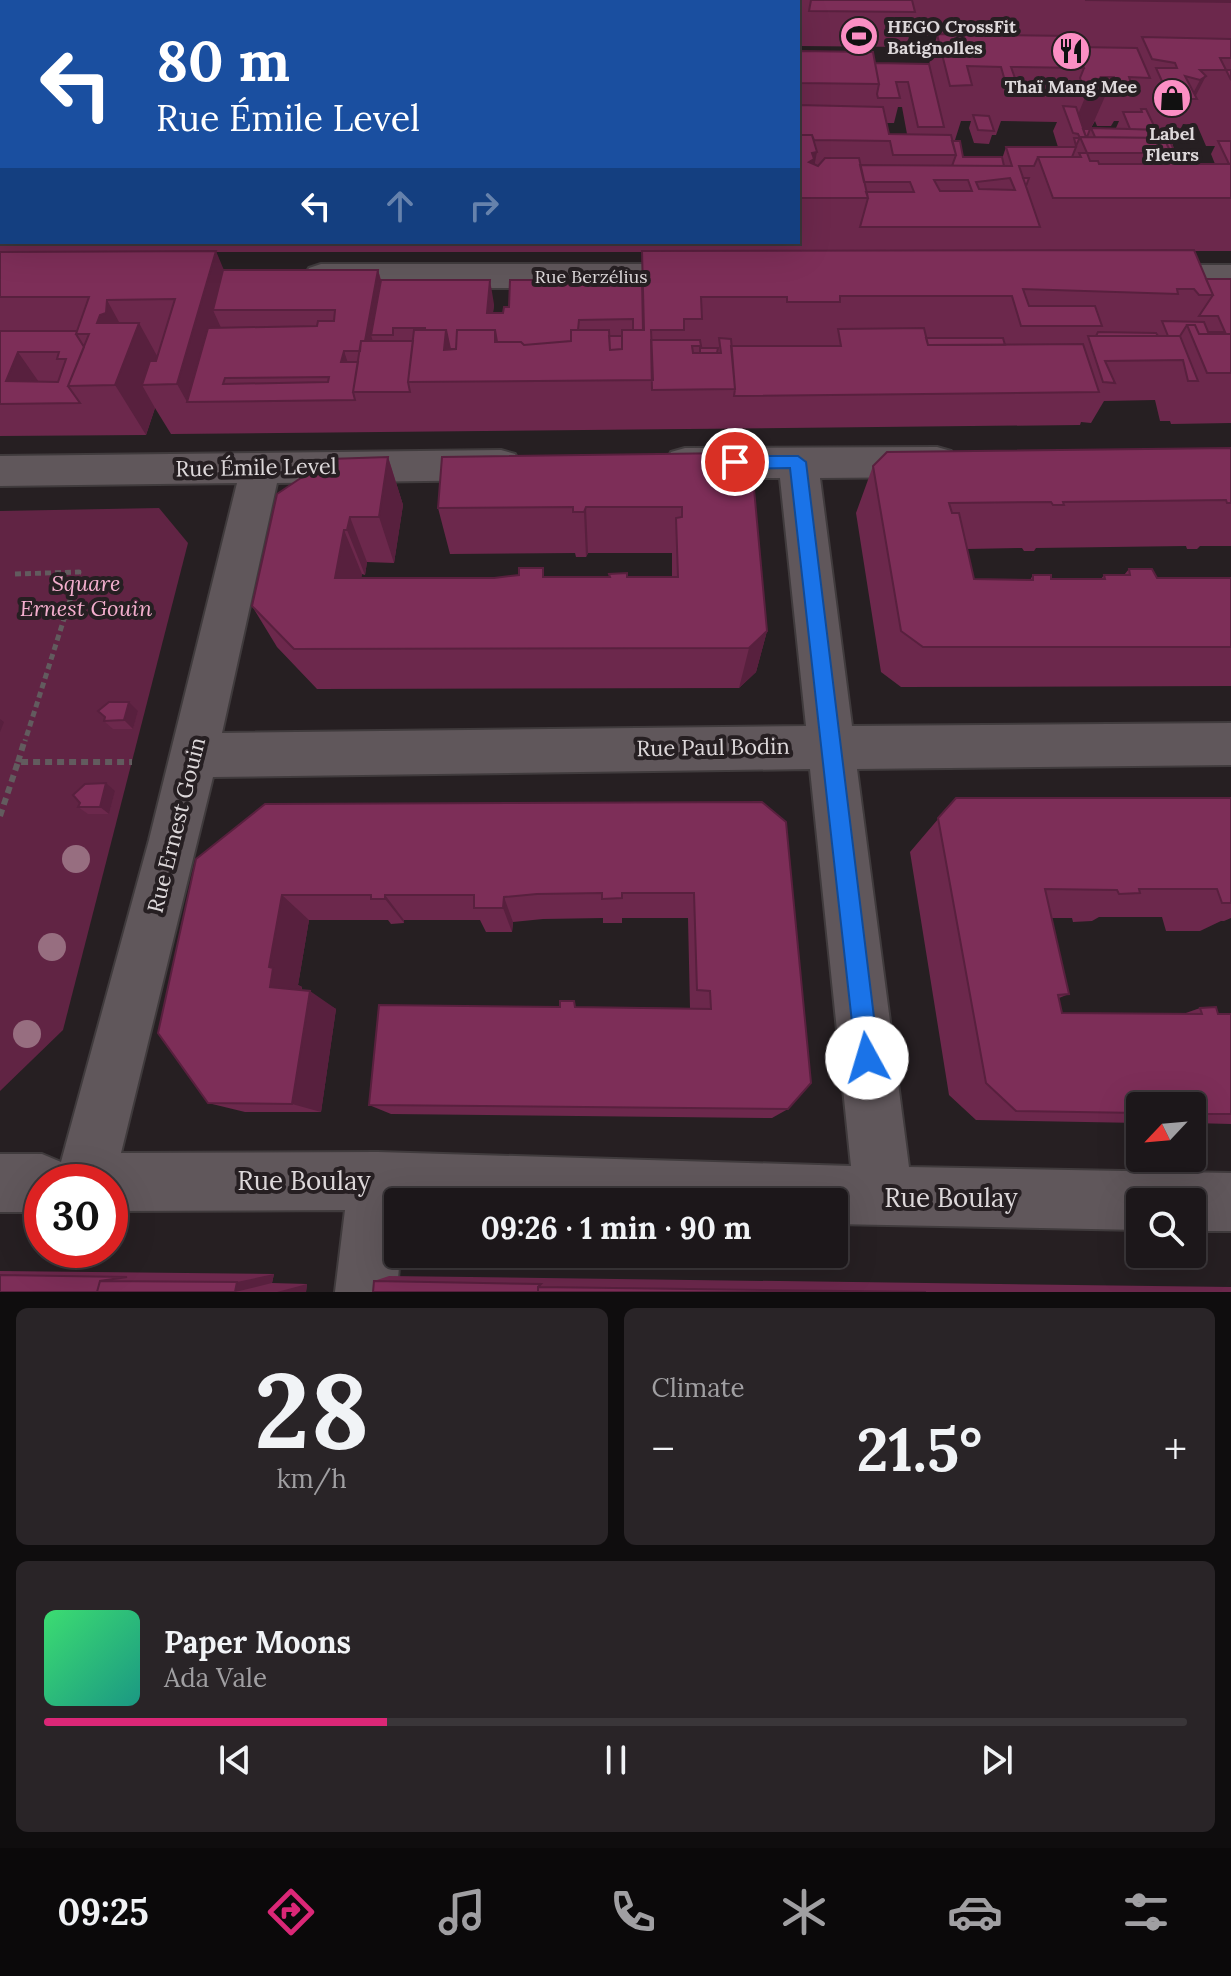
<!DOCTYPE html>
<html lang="en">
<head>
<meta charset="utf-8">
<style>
	:root { --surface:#1c171a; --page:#292427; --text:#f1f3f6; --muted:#a09fa2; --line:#3a3639; --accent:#db2777 }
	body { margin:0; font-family:Lora,serif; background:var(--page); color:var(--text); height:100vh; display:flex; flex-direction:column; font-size:30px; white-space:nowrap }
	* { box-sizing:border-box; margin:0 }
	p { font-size:26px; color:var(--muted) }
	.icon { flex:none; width:44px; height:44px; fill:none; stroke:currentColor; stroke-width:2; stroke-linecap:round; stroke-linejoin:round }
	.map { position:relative; height:1292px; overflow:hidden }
	.details { display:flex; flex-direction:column; gap:16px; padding:16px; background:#0f0d0e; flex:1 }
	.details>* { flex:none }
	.guide { position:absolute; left:0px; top:0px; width:800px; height:244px; box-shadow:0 8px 32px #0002,0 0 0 2px var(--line); background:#1a4fa0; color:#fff; overflow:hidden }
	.needle { width:52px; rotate:244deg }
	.controls { position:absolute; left:1126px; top:1092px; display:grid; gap:16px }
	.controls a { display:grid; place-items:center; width:80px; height:80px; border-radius:8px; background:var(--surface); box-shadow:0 8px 32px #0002,0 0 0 2px var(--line); font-size:40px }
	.speed { position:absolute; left:24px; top:1164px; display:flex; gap:16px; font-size:40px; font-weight:700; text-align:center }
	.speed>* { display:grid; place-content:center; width:104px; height:104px; border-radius:50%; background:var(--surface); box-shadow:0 8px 32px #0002,0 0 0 2px var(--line); line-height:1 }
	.speed .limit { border:12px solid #d22; background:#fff; color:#111 }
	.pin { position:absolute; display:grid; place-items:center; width:68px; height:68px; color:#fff; margin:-34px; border:4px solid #fff; border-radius:50%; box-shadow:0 2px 8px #0007 }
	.me { position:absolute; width:88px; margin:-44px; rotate:354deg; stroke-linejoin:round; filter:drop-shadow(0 0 6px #0008) }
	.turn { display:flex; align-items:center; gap:28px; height:168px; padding:0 24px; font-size:36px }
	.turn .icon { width:104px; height:104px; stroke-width:2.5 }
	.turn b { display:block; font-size:56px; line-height:68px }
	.lanes { display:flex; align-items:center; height:76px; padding:0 24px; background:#0003; justify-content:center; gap:40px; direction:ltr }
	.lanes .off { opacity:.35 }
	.big { font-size:60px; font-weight:800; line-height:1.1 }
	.details .card { flex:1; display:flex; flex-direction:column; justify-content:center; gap:12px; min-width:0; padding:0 28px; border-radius:12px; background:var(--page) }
	.details .dial { align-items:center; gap:0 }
	.dial b { font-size:104px; line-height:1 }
	.song { display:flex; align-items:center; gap:24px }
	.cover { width:96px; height:96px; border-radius:12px; background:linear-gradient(135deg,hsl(140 70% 55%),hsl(170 70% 35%)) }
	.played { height:8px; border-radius:4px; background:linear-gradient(90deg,var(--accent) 30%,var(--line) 30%) }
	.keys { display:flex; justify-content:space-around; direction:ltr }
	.heat { display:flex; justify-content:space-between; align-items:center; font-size:44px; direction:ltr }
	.details .tiles { flex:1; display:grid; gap:16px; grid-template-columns:1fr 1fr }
	.card:last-child { grid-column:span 2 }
	.trip { position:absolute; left:384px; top:1188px; width:464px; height:80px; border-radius:8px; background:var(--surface); box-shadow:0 8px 32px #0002,0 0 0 2px var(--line); font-weight:800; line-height:80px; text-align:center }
	.dock { display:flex; height:128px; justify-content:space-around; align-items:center; background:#0b090a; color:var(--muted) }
	.dock .icon { width:56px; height:56px }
	.dock .current { color:var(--accent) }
	.dock b { font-size:36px; color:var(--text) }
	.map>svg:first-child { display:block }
	.green { fill:#612444 }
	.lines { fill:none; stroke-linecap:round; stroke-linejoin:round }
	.street-casing { stroke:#403b3d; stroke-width:4 }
	.path-far1 { stroke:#625b5e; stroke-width:5; stroke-dasharray:6 4; stroke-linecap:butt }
	.path { stroke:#625b5e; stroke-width:6; stroke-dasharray:7 5; stroke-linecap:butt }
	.street { fill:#60575b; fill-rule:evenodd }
	.tree { fill:#976e80 }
	.wall { fill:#6c284c; fill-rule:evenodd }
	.shaded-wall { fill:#58203e }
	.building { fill:#7d2e58; stroke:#58203e; stroke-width:2; fill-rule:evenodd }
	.route { fill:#1a73e8; stroke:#114b97; stroke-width:2 }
	.labels { text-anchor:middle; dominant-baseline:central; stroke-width:8; stroke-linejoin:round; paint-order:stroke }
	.far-poi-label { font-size:18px; font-weight:bold; fill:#ddd8da; stroke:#261f22 }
	.far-street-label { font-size:18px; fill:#ddd8da; stroke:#261f22 }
	.street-label { font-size:22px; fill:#ddd8da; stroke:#261f22 }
	.park-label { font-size:22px; font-style:italic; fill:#f3aecd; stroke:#261f22 }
	.near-street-label { font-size:26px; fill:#ddd8da; stroke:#261f22 }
</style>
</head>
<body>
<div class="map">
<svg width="1231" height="1292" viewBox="0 0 1231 1292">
	<rect width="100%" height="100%" fill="#261f22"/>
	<path class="green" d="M159,508L188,543L63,1030L0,1091V511Z"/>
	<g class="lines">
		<defs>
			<path id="street" d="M321,264H701L713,268L718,276L713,284L701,288H321L309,284L304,276L309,268Z
				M1145,265H1231V289H1145L1133,285L1128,277L1133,269Z
				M937,447L951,451L957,462L951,473L937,477L820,478L852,726L1231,723V765L857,769L909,1167L1231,1173V1231H1192V1202H1140V1230L834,1224V1202H398L400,1254L397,1292H335L345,1210L110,1211V1182H42V1212H0V1154H42L61,1162L149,840L237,483L0,486V456L501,450L515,454L521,465L515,476L501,480L277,483L222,733L806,726L780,478H685L671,474L665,463L671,452L685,448ZM810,769L851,1166L378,1152L121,1153L213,777Z"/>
		</defs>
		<use href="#street" class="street-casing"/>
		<path class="path-far1" d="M15,574L79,572L25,741"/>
		<path class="path" d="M18,762L25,739
			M0,816L18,762H132"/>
		<use href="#street" class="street"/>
	</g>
	<g class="tree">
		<circle cx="76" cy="859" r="14"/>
		<circle cx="52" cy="947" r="14"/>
		<circle cx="27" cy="1034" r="14"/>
	</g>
	<path class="wall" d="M0,0H128V2H2V242H798V51L875,63L929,64L937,36H909L907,47L798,46V2H324L325,0H1231V140L1219,141H1231V251H1194L1206,279H1231V423L1171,424L1170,421H1160L1155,400L1104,401L1091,423L1081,422L1080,425L171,434L155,408L146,435L0,436ZM898,107H902L907,134H889L887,123H894ZM961,121H971L969,128L974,143L989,144L992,135H996L1001,121L1057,122L1053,131L1058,147H1006L1002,159L963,157L952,140H955ZM1095,121L1097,126H1111L1114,121H1119L1116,128H1091ZM1183,124L1197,125L1206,146H1215L1211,154L1215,164H1176L1175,161L1177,157L1172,146ZM216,252H642V280L509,307L503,313H493L494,304L381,280L378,270H223Z
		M1231,448V546H1200L1197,549H1187L1186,546L1036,548L1034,551H1024L1022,548L967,549L974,579L1030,580L1033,575L1051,579H1101L1104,575H1124L1129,569L1157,578H1231V686L901,687L881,672L856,513L873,466Z
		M733,453L767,631L756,672L739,688L317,689L277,647L252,606L388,457L403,505L394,563L367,562L365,575L362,574L361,578L672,577V553H588L586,557H576L575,553L450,554L438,508Z
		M138,711L133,729H113L104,721Z
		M115,791L109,814H88L78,807Z
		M956,798H1231V918L1224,921H1221L1200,931H1166L1162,917H1099L1092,921L1073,922L1072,918H1052L1069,994L1059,998L1062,1013L1183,1014L1200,1008L1218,1014H1231V1124L1192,1123V1106H1140V1123L976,1120L949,1095L910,852Z
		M762,802L788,1109L772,1118L391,1114L369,1105L575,1007L690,1008L688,918H622V923H603V918L543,919L513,922L512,932H486L480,920H404V923L391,924L388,920H309L298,985L302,987V990L336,1009L321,1112H245L208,1103L196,859Z
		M0,1271L274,1274L272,1283L307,1284L306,1292H0Z
		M389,1276L1231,1287V1292H373L374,1281Z"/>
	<path class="shaded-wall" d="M0,0H6L7,2H2V18L0,14Z
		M95,0H112V2H96Z
		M285,0H306V2H284Z
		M1206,76L1194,99H1190L1200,80Z
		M1107,92L1088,135L1078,134L1072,129L1086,95Z
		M817,152L808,198L809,162L812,153Z
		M0,175L2,179V228H0Z
		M216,251L238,304L213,310L228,343L187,402L177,384Z
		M378,270L387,304L371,335L378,358L363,351Z
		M490,280L494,304L490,336L487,313Z
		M107,300L131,344L139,323L167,374L142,385L155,408L146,435L115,385L97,323Z
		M446,330L456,382L444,350Z
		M344,351L355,384L341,362Z
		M18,352L41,385L6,381Z
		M388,457L403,505L394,563L379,517Z
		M586,507L588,553L586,557L584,512Z
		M350,517L367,562L365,575L347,530Z
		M344,530L362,574L354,621L335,578Z
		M767,631L756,672L739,688L749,648Z
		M129,702L138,711L133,729L124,720Z
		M0,719L4,722L0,732Z
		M106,783L115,791L109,814L100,807Z
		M282,895L309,920L298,985L302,987L299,1005L270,987L269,967Z
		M385,895L404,920V923L385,899Z
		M504,897L513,922L512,932L503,908Z
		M310,991L336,1009L321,1112L292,1104Z
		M274,1274L272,1283L235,1292L237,1282Z
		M307,1284L306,1292H277Z"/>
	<path class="building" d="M107,0H121L120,2H106Z
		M139,0H230L229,2H137Z
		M230,0H285L284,2H229Z
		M325,0H377V2H324Z
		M455,0H532V2H454Z
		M534,0H600V2H534Z
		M672,0H750V2H672Z
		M811,0H912L915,12L809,11Z
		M1085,0H1231V2Z
		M0,20H2V56H0L1,53H0Z
		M937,34L1073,36L1084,68L1011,67L1016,81H1005L1001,67L967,66L972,85L950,86Z
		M1142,37L1231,39V58H1220L1226,70H1200L1206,76L1200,80L1185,76L1197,99H1170L1156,68H1177L1175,63L1152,59Z
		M1077,47L1137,48L1150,78L1129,77L1131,83H1116L1114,77H1101L1107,92L1086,95L1080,78L1084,68Z
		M798,51L873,52L879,84L798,83Z
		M875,63L929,64L944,127H918L908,82H896L900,98H878L877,94L879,84Z
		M0,68H2V130H0Z
		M1226,70H1231V80Z
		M798,105L883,107L889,134L951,135L956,155H893L890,141L814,140L812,135H798Z
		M1063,106L1076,107L1086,137H1080L1076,146L1074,138H1080L1078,134L1073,133Z
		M1141,109H1146L1156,130L1130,129L1123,112H1142Z
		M973,115L989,116L994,131L978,130Z
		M1091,128L1165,130L1177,157H1173L1164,138L1095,137Z
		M1083,129H1090L1087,137H1086Z
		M798,135H812L817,152L812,153L814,159L809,162L818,166L825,158H859L868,198H798Z
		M1080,137L1164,138L1176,164H1231V198H1053L1038,157H1081L1079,153H1087L1090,161H1098L1099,164H1169L1164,153H1087Z
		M952,141H960L963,157H1002L1004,166H952L956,155Z
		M1218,141H1231V164H1229Z
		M1006,147H1076L1072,157H1038L1034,166H1019L1040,227H860L868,198L866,192H914L910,182H864L860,165L1012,166ZM1010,178L1015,190L979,189L976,182ZM934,180H968L972,191H940Z
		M0,159H2V178L0,175Z
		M1023,178H1029L1026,186Z
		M2,198V228H0V202Z
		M1194,250L1213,295H1199L1194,289H1177L1178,294L1023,289L1029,306H1095L1102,326H1021L1012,296H840V302H787V297H701L702,319H684V330H651L653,380L408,382L414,330H446L444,350L456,349L457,330H495V342H521L524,345L571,341V330H609L610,350L622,349V330H644L642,251Z
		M216,251L177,384L142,385L150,361H156L175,299L107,300L106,313L100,315L97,323H139L115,385L68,386L89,334H76L89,297H0V252Z
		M223,270H378L365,341H361L360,351H344L341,362H358L353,392L355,400L187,402L208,328L317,326L318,321H334L335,310H213ZM329,377L328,382L223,384L225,378Z
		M1206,279H1231V334H1209L1208,332H1225L1218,316H1199L1213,295Z
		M381,280H490L487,313H503L504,307H509L510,280H642L643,330H633V319L579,320L578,330H571V341L524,345L521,342H497L495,330H457L456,349H450L446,330H425V328H393V335H371Z
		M1162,321L1204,322L1209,334H1199L1195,325H1187L1180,336H1168Z
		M1187,325H1195L1199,334H1231V373H1207Z
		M924,328L928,345L1083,344L1099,392L734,396L735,389L731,346H841L838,329Z
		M0,331H77L76,334L84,347L68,386L80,403L0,404ZM18,352H59L57,359H66L58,382L6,381Z
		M1098,332L1156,333L1158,336H1096Z
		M609,336H622V349L610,350Z
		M1088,336H1180L1198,381H1188L1183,360L1105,361L1115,383L1103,382Z
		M719,338L731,339L735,389L652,390L651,340H700L701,346H692L693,353H721Z
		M926,338H1003L1005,345H928Z
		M361,341H413L408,382L410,392H353Z
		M700,348H718L717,353H700Z
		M1231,448V503H1227L1226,500L1063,502L1064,505H1053L1051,502L949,503L952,513H959L974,579L1033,580V575H1051V579H1105L1104,575H1130L1129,569H1152L1157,578H1231V647H923L901,631L873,466L887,452Z
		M733,453L752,467L767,631L749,648L294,649L252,606L277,494L329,459L388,457L379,517H350L347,530H344L335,578H494L519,575V568H543V577H610L609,574L627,573V577H678L676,518L682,517V507H586L584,512H573V507L438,508L442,457Z
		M109,702H129L124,720L104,721L105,717L98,711Z
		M106,783L100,807H78L80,803L73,795L85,784Z
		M956,798H1231V903H1222L1217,889H1139L1140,893L1119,894L1117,890L1045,889L1069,994L1058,995L1062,1013L1202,1014L1200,1008L1216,1007L1218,1014H1231V1114H1192V1106H1140V1113L1016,1111L986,1083L938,818Z
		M762,802L786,822L811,1083L788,1109L369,1105L379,1005L560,1007V1001H574L575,1007L711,1009L710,991L697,990L694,893H622V898L602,899V893L537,894L504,897L503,908H474V895H385V899H371V895H282L269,967L273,968L270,987L310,991L292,1104L208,1103L158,1033L196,859L265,804Z
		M0,1275L127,1277L100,1281L97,1292H0Z
		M100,1281L237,1282L235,1292H97Z
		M374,1281L541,1284L538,1287V1292H373Z
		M538,1287L926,1292H538Z"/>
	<path class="route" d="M735,456H798L806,462L879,1058L875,1066L867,1070L859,1066L856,1058L790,468L735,469L727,462Z"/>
	<defs>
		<symbol id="stadium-disc" viewBox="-11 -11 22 22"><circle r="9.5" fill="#fb8fc4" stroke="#261f22"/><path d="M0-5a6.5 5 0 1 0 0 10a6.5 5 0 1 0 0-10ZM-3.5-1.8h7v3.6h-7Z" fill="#111"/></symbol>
		<symbol id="restaurant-disc" viewBox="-11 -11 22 22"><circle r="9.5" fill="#fb8fc4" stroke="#261f22"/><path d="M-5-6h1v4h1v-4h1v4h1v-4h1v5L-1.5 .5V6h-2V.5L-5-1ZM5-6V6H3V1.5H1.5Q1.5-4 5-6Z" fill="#111"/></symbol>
		<symbol id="shop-disc" viewBox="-11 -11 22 22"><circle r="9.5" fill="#fb8fc4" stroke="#261f22"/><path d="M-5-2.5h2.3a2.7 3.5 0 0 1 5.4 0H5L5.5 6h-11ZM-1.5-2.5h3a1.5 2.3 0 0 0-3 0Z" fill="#111"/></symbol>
	</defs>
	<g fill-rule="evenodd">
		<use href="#stadium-disc" x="837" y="14" width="44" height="44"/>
		<use href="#restaurant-disc" x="1049" y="29" width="44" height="44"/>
		<use href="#shop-disc" x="1150" y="76" width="44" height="44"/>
	</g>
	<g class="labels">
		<g class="far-poi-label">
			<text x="887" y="26" text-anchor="start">HEGO CrossFit<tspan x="887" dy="21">Batignolles</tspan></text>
			<text x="1071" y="86">Thaï Mang Mee</text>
			<text x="1172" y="133">Label<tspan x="1172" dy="21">Fleurs</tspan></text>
		</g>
		<g class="far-street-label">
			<text x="591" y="276">Rue Berzélius</text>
		</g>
		<g class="street-label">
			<text transform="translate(256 467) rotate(-1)">Rue Émile Level</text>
			<text transform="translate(713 747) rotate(-1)">Rue Paul Bodin</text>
			<text transform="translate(176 825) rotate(-76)">Rue Ernest Gouin</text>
		</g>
		<g class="park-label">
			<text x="86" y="583">Square<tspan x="86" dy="25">Ernest Gouin</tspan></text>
		</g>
		<g class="near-street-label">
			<text x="304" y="1180">Rue Boulay</text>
			<text x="951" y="1197">Rue Boulay</text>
		</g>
	</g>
</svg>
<div class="controls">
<a><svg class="needle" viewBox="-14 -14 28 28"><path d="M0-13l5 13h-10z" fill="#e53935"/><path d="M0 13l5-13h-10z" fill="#a09fa2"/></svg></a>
<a><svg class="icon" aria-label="search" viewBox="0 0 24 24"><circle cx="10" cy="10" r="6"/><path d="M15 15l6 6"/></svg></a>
</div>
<div class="speed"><div class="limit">30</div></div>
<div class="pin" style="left:735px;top:462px;background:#d93025"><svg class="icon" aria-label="arrive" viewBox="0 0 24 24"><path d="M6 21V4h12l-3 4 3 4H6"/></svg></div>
<svg class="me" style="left:867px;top:1058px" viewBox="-20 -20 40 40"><circle r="19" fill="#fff"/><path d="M0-13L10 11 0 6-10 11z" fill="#1a73e8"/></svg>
<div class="trip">09:26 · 1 min · 90 m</div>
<div class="guide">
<div class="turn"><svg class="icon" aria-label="left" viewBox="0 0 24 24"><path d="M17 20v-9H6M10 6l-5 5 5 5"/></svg><div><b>80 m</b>Rue Émile Level</div></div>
<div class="lanes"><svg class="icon" aria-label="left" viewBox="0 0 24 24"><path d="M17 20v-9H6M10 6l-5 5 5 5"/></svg><svg class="icon off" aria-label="ahead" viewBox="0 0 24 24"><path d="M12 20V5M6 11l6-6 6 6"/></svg><svg class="icon off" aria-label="right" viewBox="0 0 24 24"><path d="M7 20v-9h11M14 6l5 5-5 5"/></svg></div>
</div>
</div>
<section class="details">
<div class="tiles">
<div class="card dial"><b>28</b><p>km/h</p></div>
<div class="card"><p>Climate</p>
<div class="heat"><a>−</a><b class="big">21.5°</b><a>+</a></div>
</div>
<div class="card">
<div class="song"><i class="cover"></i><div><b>Paper Moons</b><p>Ada Vale</p></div></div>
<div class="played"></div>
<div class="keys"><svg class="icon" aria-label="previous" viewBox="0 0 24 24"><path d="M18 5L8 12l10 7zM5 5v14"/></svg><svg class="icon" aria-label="pause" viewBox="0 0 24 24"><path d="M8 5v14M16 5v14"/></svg><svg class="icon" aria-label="next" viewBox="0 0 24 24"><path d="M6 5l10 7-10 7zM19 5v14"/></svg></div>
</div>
</div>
</section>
<nav class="dock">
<b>09:25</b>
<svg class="icon current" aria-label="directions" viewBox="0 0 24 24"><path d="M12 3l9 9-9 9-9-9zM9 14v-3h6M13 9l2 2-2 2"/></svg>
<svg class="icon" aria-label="music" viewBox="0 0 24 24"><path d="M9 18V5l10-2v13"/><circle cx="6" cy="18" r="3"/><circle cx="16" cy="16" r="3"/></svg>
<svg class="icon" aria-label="phone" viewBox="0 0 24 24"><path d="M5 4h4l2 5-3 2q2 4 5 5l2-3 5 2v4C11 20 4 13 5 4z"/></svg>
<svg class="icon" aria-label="climate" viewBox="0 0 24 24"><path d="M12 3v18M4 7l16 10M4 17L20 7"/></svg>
<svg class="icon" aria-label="car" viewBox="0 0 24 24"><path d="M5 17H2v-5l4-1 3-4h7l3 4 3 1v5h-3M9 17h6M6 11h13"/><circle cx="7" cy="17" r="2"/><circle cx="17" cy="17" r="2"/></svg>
<svg class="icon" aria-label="filters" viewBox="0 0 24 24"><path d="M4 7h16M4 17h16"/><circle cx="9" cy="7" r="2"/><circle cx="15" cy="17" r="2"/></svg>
</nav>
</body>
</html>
